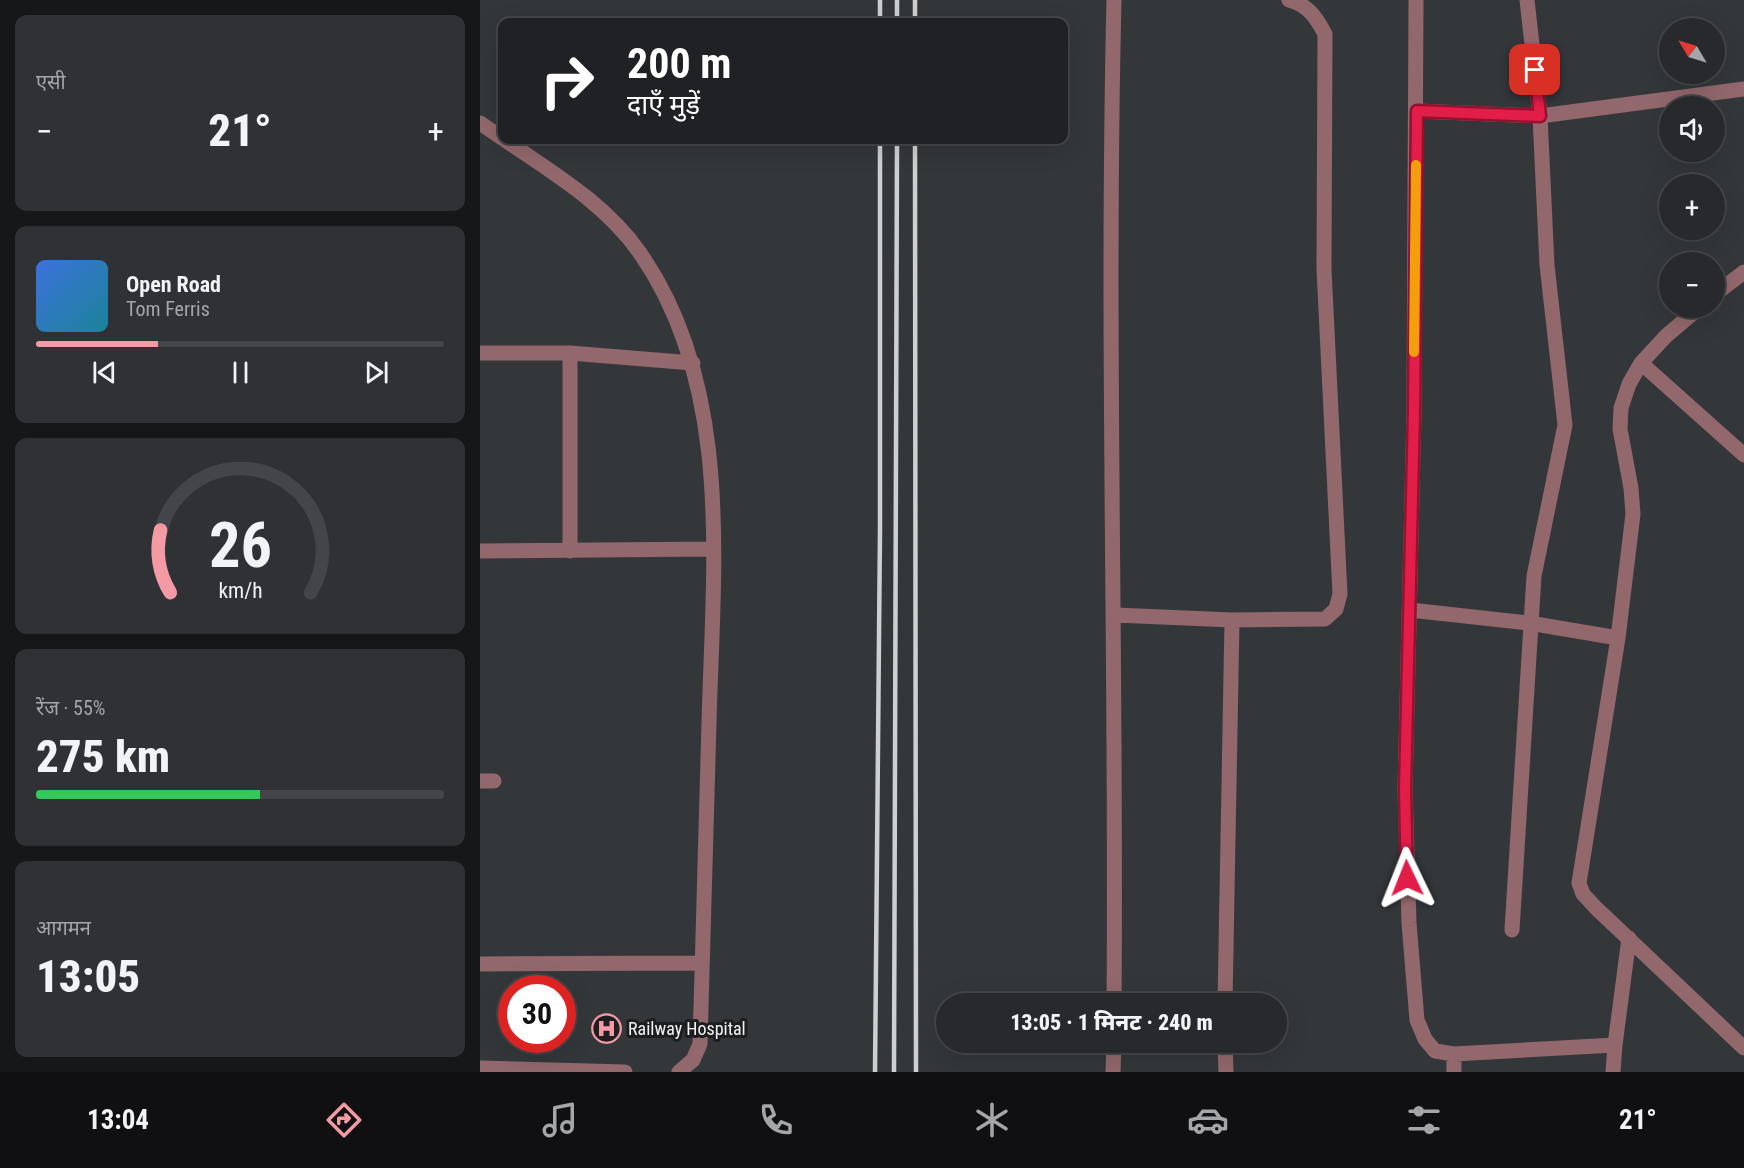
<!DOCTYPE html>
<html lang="hi">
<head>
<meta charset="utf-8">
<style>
	:root { --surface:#27292c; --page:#2f3134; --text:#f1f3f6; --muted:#a4a6a9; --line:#434548; --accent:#f49aa4 }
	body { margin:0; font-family:"Roboto Condensed","Noto Sans Devanagari",sans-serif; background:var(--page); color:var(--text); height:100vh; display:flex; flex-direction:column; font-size:22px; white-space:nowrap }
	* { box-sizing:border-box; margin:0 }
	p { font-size:20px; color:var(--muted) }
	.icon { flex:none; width:33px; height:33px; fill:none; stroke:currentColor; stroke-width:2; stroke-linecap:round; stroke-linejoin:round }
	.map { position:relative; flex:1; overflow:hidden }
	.panel { display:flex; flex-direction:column; gap:15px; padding:15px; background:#151718; width:480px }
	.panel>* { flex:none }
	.top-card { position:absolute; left:18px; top:18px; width:570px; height:126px; border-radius:12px; box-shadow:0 6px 24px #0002,0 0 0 2px var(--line); background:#202124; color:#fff; overflow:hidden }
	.needle { width:39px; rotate:308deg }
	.controls { position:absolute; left:1179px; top:18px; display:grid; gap:12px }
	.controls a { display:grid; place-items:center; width:66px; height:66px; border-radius:50%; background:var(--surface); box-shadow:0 6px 24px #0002,0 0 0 2px var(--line); font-size:30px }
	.speed { position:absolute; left:18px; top:975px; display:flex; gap:12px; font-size:30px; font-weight:700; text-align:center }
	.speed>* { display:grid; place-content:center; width:78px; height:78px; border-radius:50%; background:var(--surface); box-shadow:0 6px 24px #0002,0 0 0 2px var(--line); line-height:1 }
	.speed .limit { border:9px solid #d22; background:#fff; color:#111 }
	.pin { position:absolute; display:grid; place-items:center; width:51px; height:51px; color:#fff; margin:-26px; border-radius:12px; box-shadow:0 3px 9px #0006 }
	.me { position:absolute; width:66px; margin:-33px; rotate:358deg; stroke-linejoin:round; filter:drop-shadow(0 0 4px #0008) }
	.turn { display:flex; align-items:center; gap:21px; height:126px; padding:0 30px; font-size:27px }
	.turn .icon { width:78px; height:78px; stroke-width:2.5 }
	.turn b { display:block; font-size:42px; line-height:51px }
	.big { font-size:45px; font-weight:800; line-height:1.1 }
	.panel .widget { flex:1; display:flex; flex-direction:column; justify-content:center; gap:9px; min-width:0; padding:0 21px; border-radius:12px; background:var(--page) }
	.panel .dial { align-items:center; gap:0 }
	.dial svg { height:156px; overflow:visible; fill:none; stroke:var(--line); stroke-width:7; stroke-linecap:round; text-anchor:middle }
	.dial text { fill:var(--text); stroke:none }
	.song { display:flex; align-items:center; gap:18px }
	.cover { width:72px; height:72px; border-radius:9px; background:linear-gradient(135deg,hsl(220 70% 55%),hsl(190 70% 35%)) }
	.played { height:6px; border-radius:3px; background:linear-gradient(90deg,var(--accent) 30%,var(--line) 30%) }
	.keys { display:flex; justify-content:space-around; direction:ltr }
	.heat { display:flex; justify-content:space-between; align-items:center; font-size:33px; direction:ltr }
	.charge { height:9px; border-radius:4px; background:linear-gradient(90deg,#34c759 55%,var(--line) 0) }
	.trip { position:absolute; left:456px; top:993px; width:351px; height:60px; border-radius:30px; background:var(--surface); box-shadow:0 6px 24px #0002,0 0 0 2px var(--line); font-weight:800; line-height:60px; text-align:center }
	.dock { display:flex; height:96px; justify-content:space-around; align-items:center; background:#101012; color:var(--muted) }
	.dock .icon { width:42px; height:42px }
	.dock .active { color:var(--accent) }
	.dock b { font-size:27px; color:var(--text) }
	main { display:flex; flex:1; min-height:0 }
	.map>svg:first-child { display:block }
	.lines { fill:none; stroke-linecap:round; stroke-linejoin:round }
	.minor { stroke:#92686c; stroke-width:15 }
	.rail { stroke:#cdcfd1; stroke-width:4.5 }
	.route-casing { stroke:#92132f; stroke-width:15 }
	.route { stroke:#e11d48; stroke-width:10 }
	.slow { stroke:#f59e0b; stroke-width:10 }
	.labels { text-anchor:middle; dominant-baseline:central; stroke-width:6; stroke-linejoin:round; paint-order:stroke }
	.poi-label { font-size:18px; fill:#f1f3f5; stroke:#1d1e20; text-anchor:start }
</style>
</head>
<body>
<main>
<section class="panel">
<div class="widget"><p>एसी</p>
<div class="heat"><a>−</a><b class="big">21°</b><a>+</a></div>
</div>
<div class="widget">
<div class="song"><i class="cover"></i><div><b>Open Road</b><p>Tom Ferris</p></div></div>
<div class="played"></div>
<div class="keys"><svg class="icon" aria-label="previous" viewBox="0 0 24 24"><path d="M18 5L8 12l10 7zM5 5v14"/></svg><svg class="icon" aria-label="pause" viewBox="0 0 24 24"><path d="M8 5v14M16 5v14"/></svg><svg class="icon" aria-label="next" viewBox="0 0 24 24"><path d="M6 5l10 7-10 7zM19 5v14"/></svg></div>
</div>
<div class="widget dial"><svg viewBox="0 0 100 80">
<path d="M14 69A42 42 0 1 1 86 69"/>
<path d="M14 69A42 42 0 0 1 9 37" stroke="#f49aa4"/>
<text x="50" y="56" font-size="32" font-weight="700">26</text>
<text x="50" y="72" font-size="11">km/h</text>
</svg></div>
<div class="widget"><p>रेंज · 55%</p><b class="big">275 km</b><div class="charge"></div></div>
<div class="widget"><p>आगमन</p><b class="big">13:05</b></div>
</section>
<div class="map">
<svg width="1264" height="1072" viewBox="0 0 1264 1072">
	<rect width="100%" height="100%" fill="#34373a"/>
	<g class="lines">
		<path class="minor" d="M634,0C626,334 637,669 634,1004
			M936,0L934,412L925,789L929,923L937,1020L945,1039L955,1051L974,1054
			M937,111L1060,116L1264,89
			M0,123L22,138
			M25,140C73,173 126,204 160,253C254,388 233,567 229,723C226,830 223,937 220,1044L213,1060L199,1072
			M1234,295L1264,272
			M1219,308L1186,336L1161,363L1149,384L1141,408L1140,429L1151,488L1153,514L1138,638L1099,883L1103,894L1116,908L1264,1048
			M0,353H90L213,363
			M1161,363L1264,455
			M0,551L233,549
			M90,551V353
			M930,610L1049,623L1138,638
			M635,615L752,620
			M0,781H14
			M1032,930L1054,576L1085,425L1067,265L1060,116L1047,0
			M0,964L222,963
			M745,1004L752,620L845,619L856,609L860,594L844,269L845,34C836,17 828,5 809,0
			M745,1042L746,1072
			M0,1068L145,1072
			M633,1072L634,1042
			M974,1072V1054L1135,1045L1149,938
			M1133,1072L1135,1045"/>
		<path class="rail" d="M400,0V22
			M435,0V22
			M417,22V0
			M435,140L436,1072
			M395,1072L400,529V140
			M414,1072L417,140"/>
	</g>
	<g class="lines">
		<defs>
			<path id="route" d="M927,878L925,789L934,412L937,111L1060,116L1055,70"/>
		</defs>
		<use href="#route" class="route-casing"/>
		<use href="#route" class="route"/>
		<path class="slow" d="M934,352L936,165"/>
	</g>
	<defs>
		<symbol id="hospital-ring" viewBox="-11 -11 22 22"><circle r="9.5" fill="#1d1e20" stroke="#f49aa4" stroke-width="1.5"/><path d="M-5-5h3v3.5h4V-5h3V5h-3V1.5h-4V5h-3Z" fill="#f49aa4"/></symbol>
	</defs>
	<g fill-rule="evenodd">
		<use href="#hospital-ring" x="110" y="1012" width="33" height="33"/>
	</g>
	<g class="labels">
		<g class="poi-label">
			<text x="148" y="1028">Railway Hospital</text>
		</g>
	</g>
</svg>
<div class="controls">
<a><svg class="needle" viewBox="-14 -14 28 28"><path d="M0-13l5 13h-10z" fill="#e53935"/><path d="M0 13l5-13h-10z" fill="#a4a6a9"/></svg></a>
<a><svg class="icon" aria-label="sound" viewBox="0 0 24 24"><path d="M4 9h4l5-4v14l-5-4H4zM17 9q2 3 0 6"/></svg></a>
<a>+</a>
<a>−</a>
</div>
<div class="speed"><div class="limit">30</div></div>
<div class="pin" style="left:1055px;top:70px;background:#d93025"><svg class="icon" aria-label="arrive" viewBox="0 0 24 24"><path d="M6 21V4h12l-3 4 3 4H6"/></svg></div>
<svg class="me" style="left:927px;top:878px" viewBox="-20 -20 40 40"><path d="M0-17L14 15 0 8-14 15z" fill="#e11d48" stroke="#fff" stroke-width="4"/></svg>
<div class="trip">13:05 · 1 मिनट · 240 m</div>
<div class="top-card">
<div class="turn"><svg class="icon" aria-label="right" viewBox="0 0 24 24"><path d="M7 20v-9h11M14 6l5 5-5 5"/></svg><div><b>200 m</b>दाएँ मुड़ें</div></div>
</div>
</div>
</main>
<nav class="dock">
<b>13:04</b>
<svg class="icon active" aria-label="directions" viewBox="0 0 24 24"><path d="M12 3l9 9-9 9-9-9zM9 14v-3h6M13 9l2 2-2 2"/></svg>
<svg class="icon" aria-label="music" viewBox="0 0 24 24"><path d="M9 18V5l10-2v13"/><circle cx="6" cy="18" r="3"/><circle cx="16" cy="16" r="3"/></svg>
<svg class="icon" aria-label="phone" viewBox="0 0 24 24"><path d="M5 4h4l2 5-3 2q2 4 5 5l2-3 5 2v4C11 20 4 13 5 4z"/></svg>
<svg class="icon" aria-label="climate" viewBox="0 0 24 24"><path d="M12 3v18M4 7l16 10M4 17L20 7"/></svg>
<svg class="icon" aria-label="car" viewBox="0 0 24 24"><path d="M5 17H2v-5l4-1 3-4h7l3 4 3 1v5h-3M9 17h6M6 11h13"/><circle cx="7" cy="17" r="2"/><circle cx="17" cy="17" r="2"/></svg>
<svg class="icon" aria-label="filters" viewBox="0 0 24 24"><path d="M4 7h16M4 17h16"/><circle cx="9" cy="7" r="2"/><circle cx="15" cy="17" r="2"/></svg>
<b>21°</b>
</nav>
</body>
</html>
